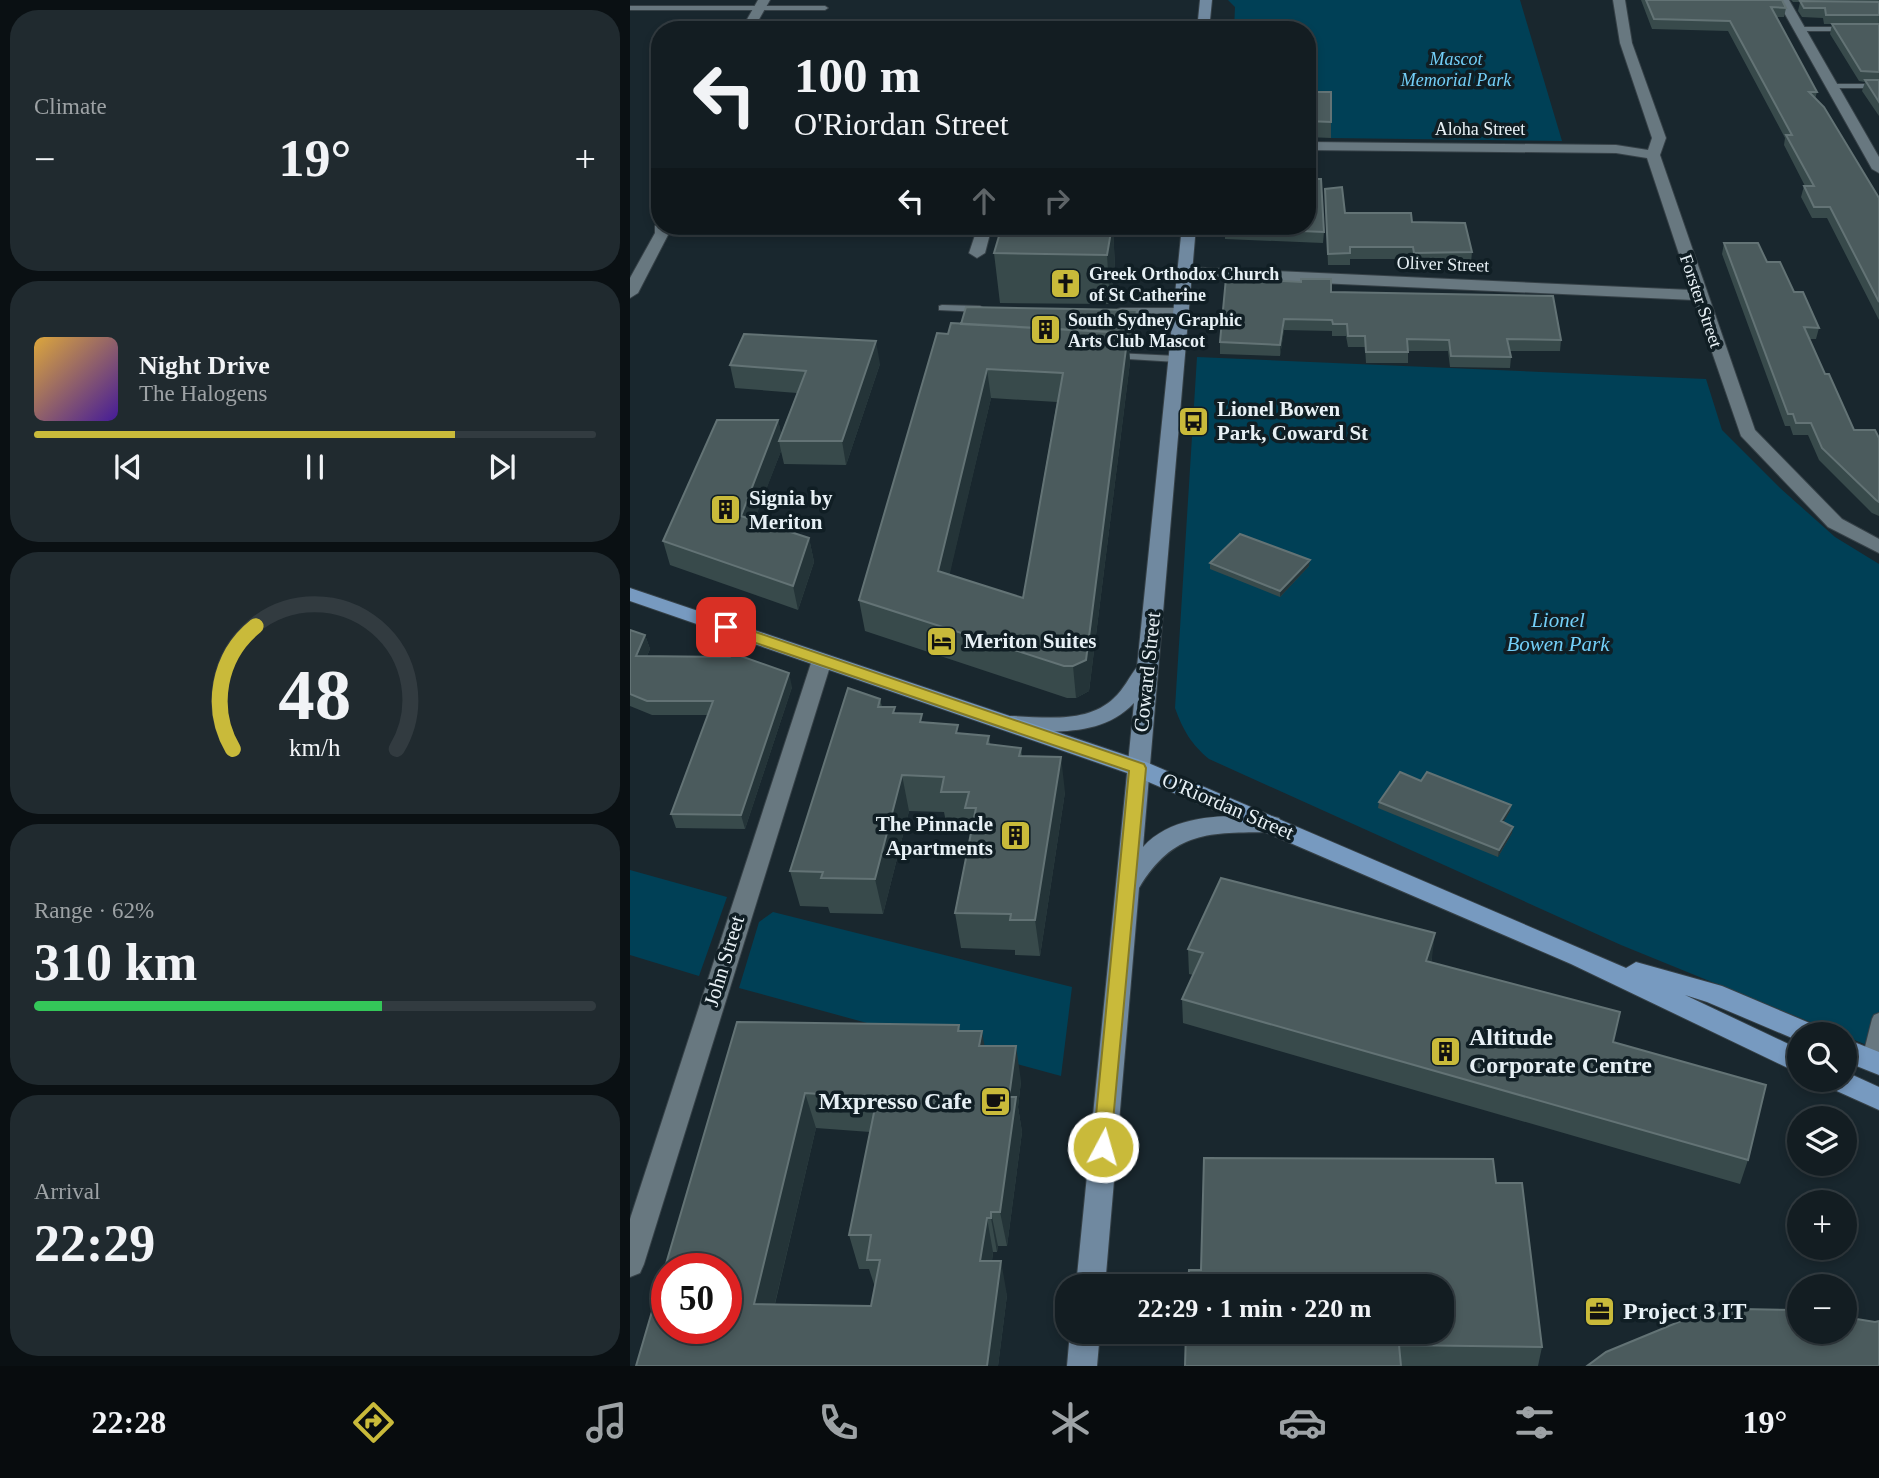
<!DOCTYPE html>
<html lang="en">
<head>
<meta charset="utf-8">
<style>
	:root { --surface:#131d22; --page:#202a2f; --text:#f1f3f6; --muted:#9da2a5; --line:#323b40; --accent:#c9ba3a }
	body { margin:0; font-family:Georgia,serif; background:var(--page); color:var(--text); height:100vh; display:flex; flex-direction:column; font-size:26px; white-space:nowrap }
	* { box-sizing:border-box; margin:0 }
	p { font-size:23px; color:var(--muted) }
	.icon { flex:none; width:38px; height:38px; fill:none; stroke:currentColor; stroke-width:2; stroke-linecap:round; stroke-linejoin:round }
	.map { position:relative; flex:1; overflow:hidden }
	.sheet { display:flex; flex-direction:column; gap:10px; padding:10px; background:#0a1013; width:630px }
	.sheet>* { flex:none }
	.hud { position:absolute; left:21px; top:21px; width:665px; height:214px; border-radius:28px; box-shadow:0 4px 10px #0003,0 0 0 2px var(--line); background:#131d22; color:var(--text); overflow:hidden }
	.buttons { position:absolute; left:1157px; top:1022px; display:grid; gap:14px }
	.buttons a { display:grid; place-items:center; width:70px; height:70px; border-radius:50%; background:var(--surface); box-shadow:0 4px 10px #0003,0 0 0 2px var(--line); font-size:35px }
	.speed { position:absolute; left:21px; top:1253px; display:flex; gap:14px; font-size:35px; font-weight:700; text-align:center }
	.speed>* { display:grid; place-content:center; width:91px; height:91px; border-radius:50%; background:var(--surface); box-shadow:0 4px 10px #0003,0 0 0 2px var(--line); line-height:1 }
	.speed .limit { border:10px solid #d22; background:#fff; color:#111 }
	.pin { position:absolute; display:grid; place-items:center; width:60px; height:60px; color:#fff; margin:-30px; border-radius:14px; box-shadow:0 4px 10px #0006 }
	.me { position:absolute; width:77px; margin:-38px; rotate:6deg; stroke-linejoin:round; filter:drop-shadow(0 0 5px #0008) }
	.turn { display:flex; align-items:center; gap:24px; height:147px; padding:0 28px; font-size:32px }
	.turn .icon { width:91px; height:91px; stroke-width:2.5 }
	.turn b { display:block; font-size:49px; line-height:60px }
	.lanes { display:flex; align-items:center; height:66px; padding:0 28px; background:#0003; justify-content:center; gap:35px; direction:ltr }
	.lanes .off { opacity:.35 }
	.big { font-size:52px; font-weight:600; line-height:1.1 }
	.sheet .widget { flex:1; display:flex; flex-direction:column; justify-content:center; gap:10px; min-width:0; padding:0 24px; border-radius:28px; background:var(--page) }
	.sheet .dial { align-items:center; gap:0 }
	.dial svg { height:182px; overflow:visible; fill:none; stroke:var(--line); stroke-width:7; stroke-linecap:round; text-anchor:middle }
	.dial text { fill:var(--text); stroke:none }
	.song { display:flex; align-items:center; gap:21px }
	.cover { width:84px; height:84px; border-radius:10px; background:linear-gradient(135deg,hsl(40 70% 55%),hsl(260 70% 35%)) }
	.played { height:7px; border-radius:4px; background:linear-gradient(90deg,var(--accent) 75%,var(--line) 75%) }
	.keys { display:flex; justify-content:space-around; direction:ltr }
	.heat { display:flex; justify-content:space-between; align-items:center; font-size:38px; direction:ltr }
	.charge { height:10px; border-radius:5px; background:linear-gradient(90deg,#34c759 62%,var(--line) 0) }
	.trip { position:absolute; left:425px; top:1274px; width:399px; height:70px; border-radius:28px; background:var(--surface); box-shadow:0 4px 10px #0003,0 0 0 2px var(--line); font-weight:600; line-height:70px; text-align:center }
	.menu { display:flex; height:112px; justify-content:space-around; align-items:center; background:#080c0e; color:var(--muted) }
	.menu .icon { width:49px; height:49px }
	.menu .selected { color:var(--accent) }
	.menu b { font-size:32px; color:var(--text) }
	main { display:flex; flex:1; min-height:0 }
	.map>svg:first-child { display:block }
	.green { fill:#004056 }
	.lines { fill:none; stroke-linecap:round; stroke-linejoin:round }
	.lane-casing { stroke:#364147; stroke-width:2 }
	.street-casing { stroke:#364147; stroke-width:2 }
	.secondary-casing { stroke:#364147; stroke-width:2 }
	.primary-casing { stroke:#364147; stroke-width:2 }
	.lane { fill:#687880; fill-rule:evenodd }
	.street { fill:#687880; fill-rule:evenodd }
	.secondary { fill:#7089a0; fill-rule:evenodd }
	.primary { fill:#779ac0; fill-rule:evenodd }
	.wall { fill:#384a4b; fill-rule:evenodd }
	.shaded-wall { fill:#243438 }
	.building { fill:#4b5b5d; stroke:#637375; stroke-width:2; fill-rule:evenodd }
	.route { fill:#c9ba3a; stroke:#837926; stroke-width:2 }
	.labels { text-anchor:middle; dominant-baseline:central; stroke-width:7; stroke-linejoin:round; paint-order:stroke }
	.far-park-label { font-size:18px; font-style:italic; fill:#73cff8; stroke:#101e24 }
	.far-street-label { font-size:18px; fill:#e7f0f5; stroke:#101e24 }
	.far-poi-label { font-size:18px; font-weight:bold; fill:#e7f0f5; stroke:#101e24; text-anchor:start }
	.poi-label { font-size:21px; font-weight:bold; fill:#e7f0f5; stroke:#101e24; text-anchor:start }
	.park-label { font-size:21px; font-style:italic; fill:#73cff8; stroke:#101e24 }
	.street-label { font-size:21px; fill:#e7f0f5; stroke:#101e24 }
	.near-poi-label { font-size:24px; font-weight:bold; fill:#e7f0f5; stroke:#101e24; text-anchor:start }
</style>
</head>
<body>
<main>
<section class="sheet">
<div class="widget"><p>Climate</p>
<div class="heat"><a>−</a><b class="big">19°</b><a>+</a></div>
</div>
<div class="widget">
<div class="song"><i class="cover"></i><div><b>Night Drive</b><p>The Halogens</p></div></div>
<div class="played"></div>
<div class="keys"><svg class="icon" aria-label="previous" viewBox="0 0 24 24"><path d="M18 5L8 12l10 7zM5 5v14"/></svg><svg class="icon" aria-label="pause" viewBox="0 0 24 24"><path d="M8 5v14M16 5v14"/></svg><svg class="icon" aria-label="next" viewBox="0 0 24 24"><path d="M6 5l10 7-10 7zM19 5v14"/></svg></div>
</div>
<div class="widget dial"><svg viewBox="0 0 100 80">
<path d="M14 69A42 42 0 1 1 86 69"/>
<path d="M14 69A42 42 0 0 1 24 15" stroke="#c9ba3a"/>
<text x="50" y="56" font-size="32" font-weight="700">48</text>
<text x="50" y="72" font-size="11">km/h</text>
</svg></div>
<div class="widget"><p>Range · 62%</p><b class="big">310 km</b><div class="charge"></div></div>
<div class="widget"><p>Arrival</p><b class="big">22:29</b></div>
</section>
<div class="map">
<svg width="1249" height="1366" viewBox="0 0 1249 1366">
	<rect width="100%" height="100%" fill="#19272e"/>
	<path class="green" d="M598,0H890L932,141L701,138L700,108L677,107V30H604L605,7Z
		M567,357L1076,379L1092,430L1150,488L1205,537L1249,564V1050L991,945L579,759C561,744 553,730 545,708Z
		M0,870L97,897L69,976L0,955Z
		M143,912L442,987L431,1076L109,988L129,922Z"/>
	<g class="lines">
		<defs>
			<path id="lane" d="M0,6H195L198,8L195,10H0Z
				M1166,27H1249V31H1169L1165,29Z
				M1199,84H1249V88H1199Z
				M312,305L350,306L355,309L350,312L309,310V306Z
				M491,308H552L557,311L552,314L488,313V309Z
				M485,353L547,356L552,359L547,362L482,358L480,356Z
				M1249,1013V1053L1245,1063L1240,1065L1235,1063L1232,1059L1242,1019L1244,1015Z"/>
			<path id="street" d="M128,0H140L123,30H111Z
				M983,0H995L1002,43L1036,138L1030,155L1125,430L1212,519L1249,539V553L1198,527L1111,436L1064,300L555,277L547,272L555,267L1061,290L1017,158L986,153L677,150V142L986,145L1018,150L1022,138L990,43Z
				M1147,0H1159L1249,157V173L1242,169Z
				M30,178V195L23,191V182Z
				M30,222V226H39V233L8,293L0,298V278L25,233V226Z
				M348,226H362L355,253L347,258L339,253Z
				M192,653L202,660L14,1264L10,1273L0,1277V1219L182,660Z"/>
			<path id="secondary" d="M570,0H582L579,30H567Z
				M552,226H566L513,847C545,812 598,816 641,816L649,818L652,824L649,830L641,832C579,833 544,830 509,888L475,1286H446L504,703C472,737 423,732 381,730L373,728L370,723L373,718L381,716C414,717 457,724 484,698C494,689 499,677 507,667Z
				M440,1332H470L467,1366H437Z"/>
			<path id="primary" d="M0,588L516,762L996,968L1006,962L1092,986L1189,1027L1193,1034H1169V1041L1077,1002L1055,995L1169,1049V1072L1160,1069L941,964L500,774L0,601Z
				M1214,1038L1249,1052V1075L1214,1061Z
				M1214,1071L1249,1087V1110L1200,1088L1196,1080H1214Z"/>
		</defs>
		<use href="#lane" class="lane-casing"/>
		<use href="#street" class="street-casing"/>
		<use href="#secondary" class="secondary-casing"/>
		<use href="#primary" class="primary-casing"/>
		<use href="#lane" class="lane"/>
		<use href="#street" class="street"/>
		<use href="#secondary" class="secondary"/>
		<use href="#primary" class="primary"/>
	</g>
	<path class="wall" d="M1011,0H1152L1156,8L1154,17H1146L1187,92L1185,99L1249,198V320L1197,218H1182L1171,197L1174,186H1175L1154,145L1155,138L1098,31L1022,29Z
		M1161,0H1249V116L1232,91L1235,82L1229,81L1200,34L1202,24H1194L1193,18L1172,17L1168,11L1170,2H1163Z
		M677,92L701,122V138L677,137Z
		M695,189L715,213L782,222L842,252L841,263L784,264L783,259H720V265H698Z
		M483,226L485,269L480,304L370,303L364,253Z
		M595,228L694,232L693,243L595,239Z
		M1094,243L1137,262L1164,292L1189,328L1186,339H1180L1195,374L1224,430L1249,438V516L1242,513L1189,460L1178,435H1163L1160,426H1155L1092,254Z
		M701,292L931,340L930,351H880L881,357L880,368L820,367L818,351H778V363H736L735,347H718L716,336H702V331L654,330L650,356L590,354V342Z
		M507,310V316L501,351H499L500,362L459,691L446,698H437L235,631L229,600L318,334L331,324ZM361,398L427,402L393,598L319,575Z
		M250,364L216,465L154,464L151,451L124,520L179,538L184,562L168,610L40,565L33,541L148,420L151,434L167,393L105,388L100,365Z
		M580,563L679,566L650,597L580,569Z
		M0,630L15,635L20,649L17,656L162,687L115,829L46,828L41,814L78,715H22L0,706Z
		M250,699L252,707L266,713L329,733L359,736L360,745L391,748L392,756L435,792L410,956L385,955V950L331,948L325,913L340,838L339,828L317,827L314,812L279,811L253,914L200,913L198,907L170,906L160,871Z
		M791,781L881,805L880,811L873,822L882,833L868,857L748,808L749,802Z
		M558,949L802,958L801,962L983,1042L1118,1160L1110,1184L553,1023L552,999L563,975L559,974Z
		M107,1022L329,1025L330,1031L354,1046L391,1081L388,1107L392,1132L377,1246H368L367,1252H363L362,1261L377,1295L368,1366H6ZM186,1128L240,1132L219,1235L229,1269H239L245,1287L241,1306L145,1304Z
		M866,1183L912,1347L908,1366H555L571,1270Z"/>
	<path class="shaded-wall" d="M482,226H483L485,269L480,304L477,255Z
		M507,310V316L501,351V345Z
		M654,319V330L650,356V345Z
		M498,333L500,362L459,691L446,698L443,666Z
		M246,341L250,364L216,465L212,441Z
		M357,369L361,398L313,603L308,571Z
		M148,420L153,441H149L151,451L117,540L111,516Z
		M179,538L184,562L168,610L163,586Z
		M680,560L679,566L650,597V591Z
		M15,635L20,649L11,670L6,656Z
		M159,673L162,687L115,829L111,815Z
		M431,757L435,792L410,956L405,920Z
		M272,775L279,811L253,914L245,879Z
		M881,805L880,811L870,828L871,821Z
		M883,827L882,833L868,857L869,850Z
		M805,933L802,958L793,986L796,961Z
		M352,1031L358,1066L349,1046Z
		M386,1046L391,1081L388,1107L392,1132L377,1246L370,1212L379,1097Z
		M175,1093L186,1128L137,1337L124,1304Z
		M361,1212L368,1246L367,1252L361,1218Z
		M357,1218L363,1252L357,1295L350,1261Z
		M371,1261L377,1295L368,1366H357Z"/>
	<path class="building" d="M1016,0H1152L1156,8L1141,7L1187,92H1179L1194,107L1249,198V302L1200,207H1184L1174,186H1184L1156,135H1162L1100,21L1024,19Z
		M1170,1L1249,2V15H1196L1195,8H1174Z
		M1202,24H1249V72L1231,71Z
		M1235,80H1249V102Z
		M677,92H701V122L677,121Z
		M677,179H691L694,232L595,228L596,226H677Z
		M712,187L715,213H781L782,222L835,223L842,252L784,253L783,247H720V253L698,254L695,189Z
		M372,226H482L477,255L364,253Z
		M1094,243H1128L1137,262H1150L1164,292H1173L1189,328L1174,327L1195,374H1199L1224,430H1245L1249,438V502L1246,500L1192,448L1181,423H1166L1163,414H1158Z
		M596,278L671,282V279H701V292L923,296L931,340L877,339L881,357L821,356L819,340L777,339L778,352H736L735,336H718L717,324H703L702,320L654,319L650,345L590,342Z
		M336,307L507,310L501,345H499L498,333L331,324Z
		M321,323L498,333L456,660L443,666H434L229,600L307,333L318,334ZM357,369L433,373L393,598L308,571Z
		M114,334L246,341L212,441H149L176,371L100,365Z
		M87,420H148L111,516L179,538L163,586L33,541Z
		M610,534L680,560L650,591L580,563Z
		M0,630L15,635L6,656L100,657L102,653L159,673L111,815L41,814L83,701H17L0,694Z
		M218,688L250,699L248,707H265L263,713L292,714L290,722L328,725L326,733L359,736L357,744L391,748L389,756L431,757L405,920H380L381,914L325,913L346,808H335L339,792H311L314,777L272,775L245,879L191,878L193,872L160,871Z
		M770,772L791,781L797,772L881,805L871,821L883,827L869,850L749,802Z
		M591,878L805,933L796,961L990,1012L983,1042L1136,1085L1118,1160L552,999L573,953L558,949Z
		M107,1022L329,1025L328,1031H352L349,1046H386L379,1097H386L370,1212H361V1218H357L350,1261H371L357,1366H6ZM175,1093L247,1098L219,1235H241L237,1260H250L241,1306L124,1304ZM37,1269H96V1328H37Z
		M574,1158L863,1159L866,1183H892L912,1347L769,1345L771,1366H555L556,1332H812V1286H558L559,1270H571Z
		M1111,1309L1169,1310V1332H1214V1317L1245,1322L1249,1321V1366H957L976,1352L1051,1321Z"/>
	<path class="route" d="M96,622L514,764L516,768L480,1153L473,1156L466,1153L463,1147L499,771L91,631V624Z"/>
	<defs>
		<symbol id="church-square" viewBox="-11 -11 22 22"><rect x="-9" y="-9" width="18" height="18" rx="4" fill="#c9ba3a" stroke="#101e24"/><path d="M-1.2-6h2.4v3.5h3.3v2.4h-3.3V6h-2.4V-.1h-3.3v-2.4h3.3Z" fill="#111"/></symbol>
		<symbol id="building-square" viewBox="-11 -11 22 22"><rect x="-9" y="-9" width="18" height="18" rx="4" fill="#c9ba3a" stroke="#101e24"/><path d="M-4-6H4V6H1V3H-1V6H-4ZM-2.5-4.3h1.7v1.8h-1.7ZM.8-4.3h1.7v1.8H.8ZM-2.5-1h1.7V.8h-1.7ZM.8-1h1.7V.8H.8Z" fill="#111"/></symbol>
		<symbol id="bus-square" viewBox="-11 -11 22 22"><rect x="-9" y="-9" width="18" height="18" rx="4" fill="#c9ba3a" stroke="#101e24"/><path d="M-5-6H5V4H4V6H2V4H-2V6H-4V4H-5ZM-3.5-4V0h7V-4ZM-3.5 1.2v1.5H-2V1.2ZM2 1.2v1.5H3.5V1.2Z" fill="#111"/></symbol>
		<symbol id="hotel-square" viewBox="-11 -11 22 22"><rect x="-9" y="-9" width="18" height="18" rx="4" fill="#c9ba3a" stroke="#101e24"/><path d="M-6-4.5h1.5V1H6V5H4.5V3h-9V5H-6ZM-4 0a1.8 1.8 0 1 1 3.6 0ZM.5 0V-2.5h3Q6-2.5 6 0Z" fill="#111"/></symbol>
		<symbol id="cafe-square" viewBox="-11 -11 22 22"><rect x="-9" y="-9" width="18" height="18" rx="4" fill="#c9ba3a" stroke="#101e24"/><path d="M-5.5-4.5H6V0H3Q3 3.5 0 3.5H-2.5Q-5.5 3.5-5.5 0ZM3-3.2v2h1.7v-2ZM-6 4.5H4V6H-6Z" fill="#111"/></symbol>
		<symbol id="office-square" viewBox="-11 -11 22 22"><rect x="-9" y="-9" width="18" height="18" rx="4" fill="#c9ba3a" stroke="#101e24"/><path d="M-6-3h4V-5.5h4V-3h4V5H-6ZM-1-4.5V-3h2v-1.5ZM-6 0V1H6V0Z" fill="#111"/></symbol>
	</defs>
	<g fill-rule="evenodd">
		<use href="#church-square" x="418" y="266" width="35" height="35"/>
		<use href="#building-square" x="398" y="312" width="35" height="35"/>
		<use href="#bus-square" x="546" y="404" width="35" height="35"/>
		<use href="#building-square" x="78" y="492" width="35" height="35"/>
		<use href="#hotel-square" x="294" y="624" width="35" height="35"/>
		<use href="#building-square" x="368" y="818" width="35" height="35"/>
		<use href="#building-square" x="798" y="1034" width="35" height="35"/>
		<use href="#cafe-square" x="348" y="1084" width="35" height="35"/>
		<use href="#office-square" x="952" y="1294" width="35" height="35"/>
	</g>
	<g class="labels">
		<g class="far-park-label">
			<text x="826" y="59">Mascot<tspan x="826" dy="21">Memorial Park</tspan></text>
		</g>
		<g class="far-street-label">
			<text x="850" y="129">Aloha Street</text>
			<text transform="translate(813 264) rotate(2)">Oliver Street</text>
			<text transform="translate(1071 301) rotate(71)">Forster Street</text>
		</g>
		<g class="far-poi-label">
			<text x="459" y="274">Greek Orthodox Church<tspan x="459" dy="21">of St Catherine</tspan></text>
			<text x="438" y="320">South Sydney Graphic<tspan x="438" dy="21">Arts Club Mascot</tspan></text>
		</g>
		<g class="poi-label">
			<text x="587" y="409">Lionel Bowen<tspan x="587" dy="24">Park, Coward St</tspan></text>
			<text x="119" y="498">Signia by<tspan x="119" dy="24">Meriton</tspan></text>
			<text x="334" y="641">Meriton Suites</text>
			<text x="363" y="824" text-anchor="end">The Pinnacle<tspan x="363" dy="24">Apartments</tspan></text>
		</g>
		<g class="park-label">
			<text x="928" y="620">Lionel<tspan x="928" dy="24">Bowen Park</tspan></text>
		</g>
		<g class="street-label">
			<text transform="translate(517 672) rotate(-84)">Coward Street</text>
			<text transform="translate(598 806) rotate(23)">O'Riordan Street</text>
			<text transform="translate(94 961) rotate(-73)">John Street</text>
		</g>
		<g class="near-poi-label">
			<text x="839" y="1037">Altitude<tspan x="839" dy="28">Corporate Centre</tspan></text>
			<text x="342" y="1101" text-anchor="end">Mxpresso Cafe</text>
			<text x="993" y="1311">Project 3 IT</text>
		</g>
	</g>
</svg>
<div class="buttons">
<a><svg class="icon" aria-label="search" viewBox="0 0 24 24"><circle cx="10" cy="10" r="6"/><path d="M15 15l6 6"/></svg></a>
<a><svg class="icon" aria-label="layers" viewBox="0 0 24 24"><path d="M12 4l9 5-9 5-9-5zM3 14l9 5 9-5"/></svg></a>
<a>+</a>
<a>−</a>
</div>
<div class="speed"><div class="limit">50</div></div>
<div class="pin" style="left:96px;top:627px;background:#d93025"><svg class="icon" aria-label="arrive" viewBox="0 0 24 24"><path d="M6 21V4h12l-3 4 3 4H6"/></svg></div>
<svg class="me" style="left:473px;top:1147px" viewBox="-20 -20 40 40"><circle r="17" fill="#c9ba3a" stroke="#fff" stroke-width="3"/><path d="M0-11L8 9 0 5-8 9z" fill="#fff"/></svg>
<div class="trip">22:29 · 1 min · 220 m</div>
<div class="hud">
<div class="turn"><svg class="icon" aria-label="left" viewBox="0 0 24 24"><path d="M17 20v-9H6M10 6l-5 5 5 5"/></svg><div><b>100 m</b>O'Riordan Street</div></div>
<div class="lanes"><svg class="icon" aria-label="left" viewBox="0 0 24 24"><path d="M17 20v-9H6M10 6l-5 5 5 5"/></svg><svg class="icon off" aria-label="ahead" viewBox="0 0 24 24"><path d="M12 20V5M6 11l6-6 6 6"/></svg><svg class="icon off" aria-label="right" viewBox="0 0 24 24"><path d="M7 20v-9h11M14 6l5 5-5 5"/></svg></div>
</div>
</div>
</main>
<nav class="menu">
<b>22:28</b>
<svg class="icon selected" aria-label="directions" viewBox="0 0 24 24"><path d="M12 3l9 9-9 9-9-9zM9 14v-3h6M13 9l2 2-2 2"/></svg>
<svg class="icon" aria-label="music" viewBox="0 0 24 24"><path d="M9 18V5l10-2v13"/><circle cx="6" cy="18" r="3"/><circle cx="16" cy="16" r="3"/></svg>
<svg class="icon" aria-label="phone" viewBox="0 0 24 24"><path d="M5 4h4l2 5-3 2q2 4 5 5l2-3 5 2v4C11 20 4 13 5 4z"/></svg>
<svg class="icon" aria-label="climate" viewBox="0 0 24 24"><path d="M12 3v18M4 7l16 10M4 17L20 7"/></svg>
<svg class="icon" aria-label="car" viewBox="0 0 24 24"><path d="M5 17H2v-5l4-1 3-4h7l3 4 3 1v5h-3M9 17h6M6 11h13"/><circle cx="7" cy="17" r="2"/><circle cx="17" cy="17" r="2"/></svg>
<svg class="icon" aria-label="filters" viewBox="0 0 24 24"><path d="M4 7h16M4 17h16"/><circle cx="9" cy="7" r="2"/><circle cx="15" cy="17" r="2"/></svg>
<b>19°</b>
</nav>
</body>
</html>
